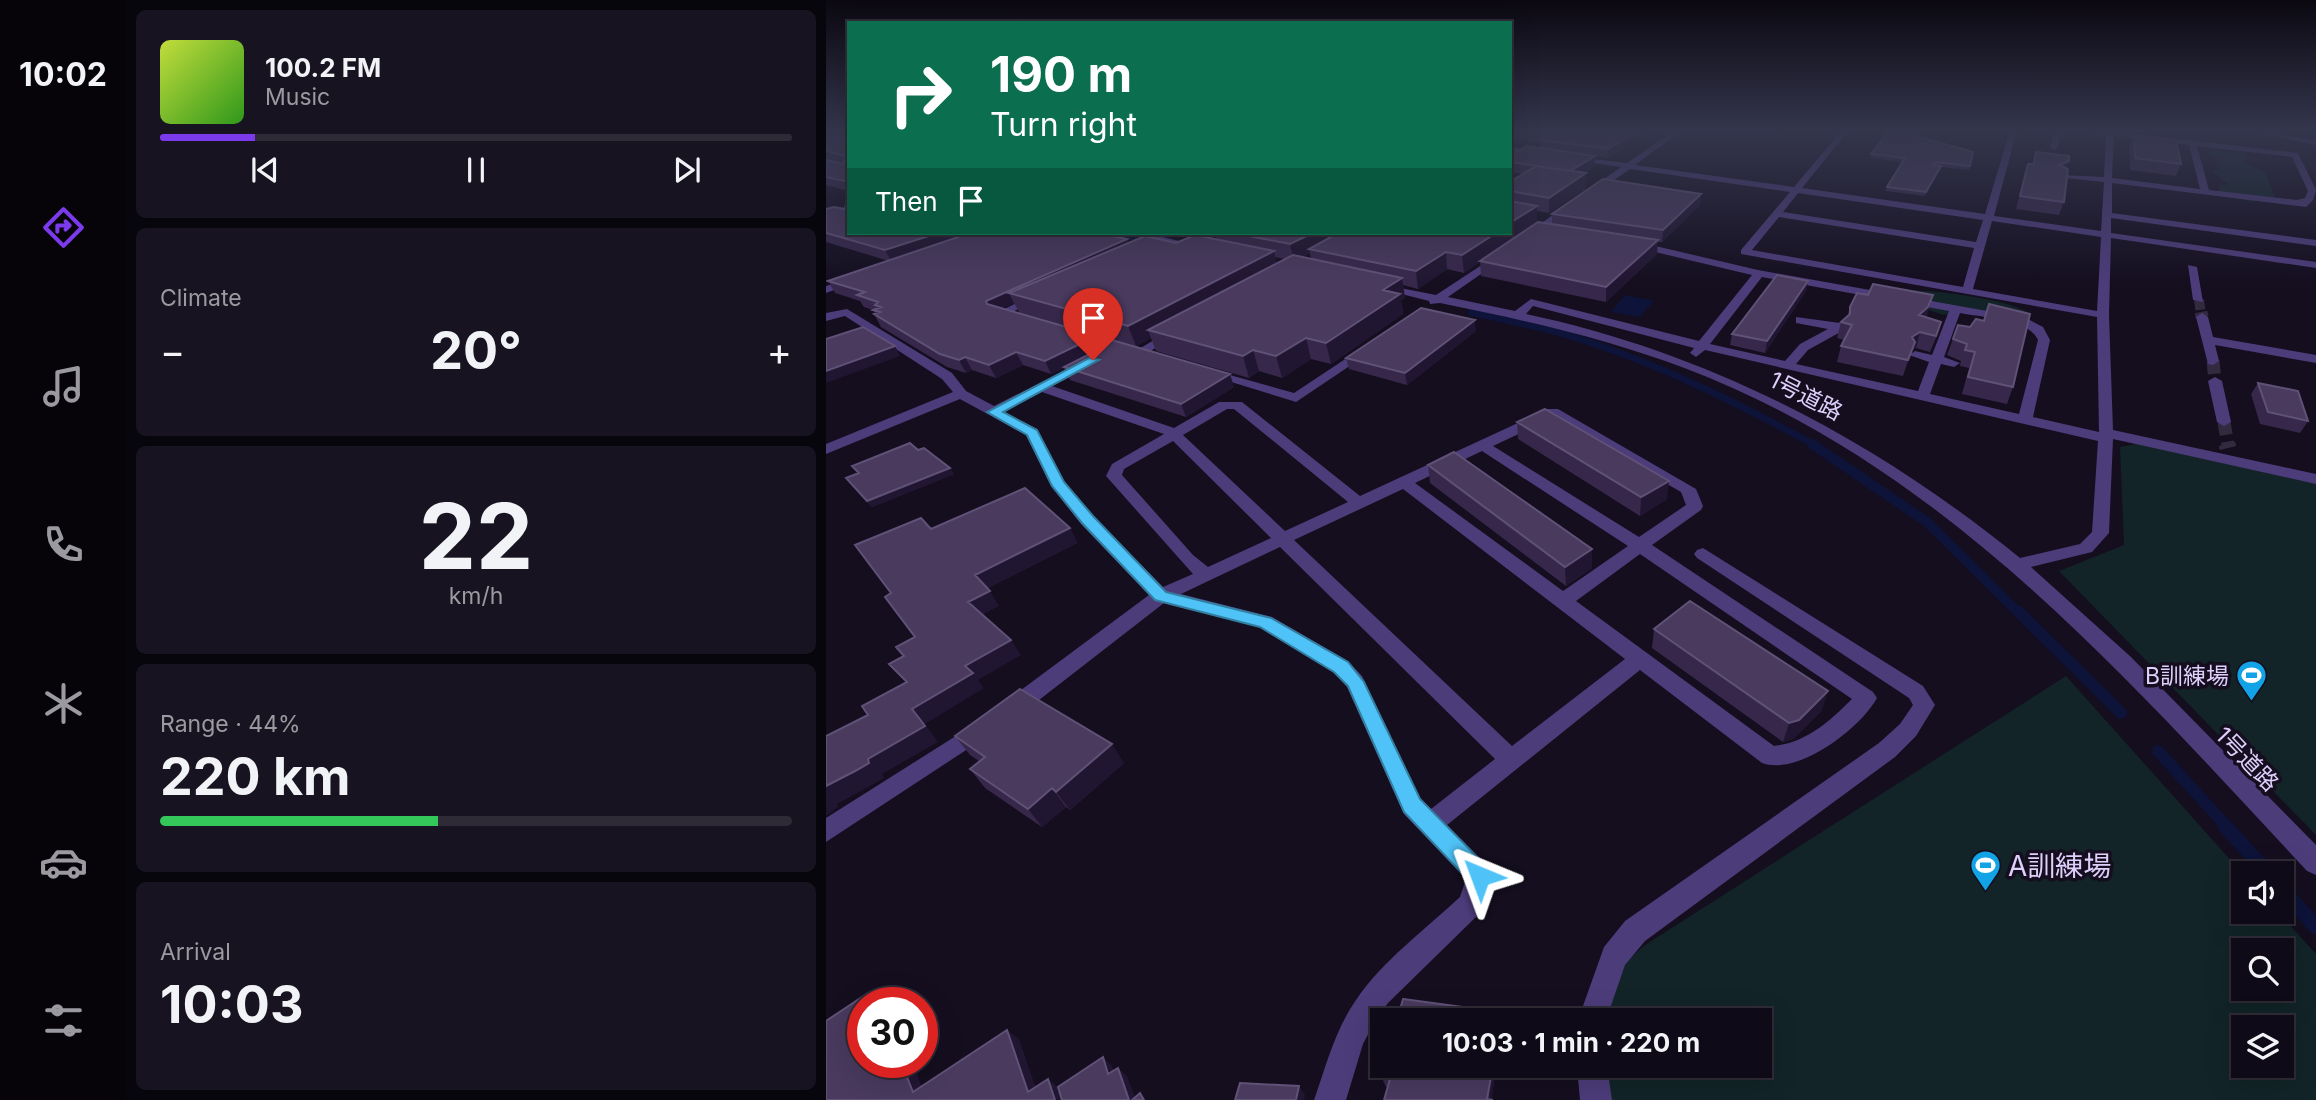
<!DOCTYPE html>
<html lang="en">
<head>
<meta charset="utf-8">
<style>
	:root { --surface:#0f0a17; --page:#181320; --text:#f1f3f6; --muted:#9b9aa1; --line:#2f2b36; --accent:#7c3aed }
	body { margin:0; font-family:Inter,"Noto Sans JP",sans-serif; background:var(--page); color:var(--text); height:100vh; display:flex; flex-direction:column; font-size:26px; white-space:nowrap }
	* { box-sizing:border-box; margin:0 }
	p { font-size:23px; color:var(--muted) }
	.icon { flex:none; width:38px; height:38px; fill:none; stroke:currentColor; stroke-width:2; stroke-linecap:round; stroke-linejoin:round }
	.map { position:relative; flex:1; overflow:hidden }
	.side { display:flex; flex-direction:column; gap:10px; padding:10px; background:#08060d; width:700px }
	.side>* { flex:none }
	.top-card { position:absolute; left:21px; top:21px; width:665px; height:214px; border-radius:0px; box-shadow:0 7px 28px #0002,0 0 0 2px var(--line); background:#0b6e4f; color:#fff; overflow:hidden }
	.tools { position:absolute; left:1405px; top:861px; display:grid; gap:14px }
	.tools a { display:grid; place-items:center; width:63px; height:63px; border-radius:0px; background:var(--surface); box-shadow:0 7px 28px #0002,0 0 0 2px var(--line); font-size:35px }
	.speed { position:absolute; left:21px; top:987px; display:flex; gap:14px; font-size:35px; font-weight:700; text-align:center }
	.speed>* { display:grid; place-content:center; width:91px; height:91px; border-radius:50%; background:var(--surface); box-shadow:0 7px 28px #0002,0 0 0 2px var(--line); line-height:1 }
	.speed .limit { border:10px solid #d22; background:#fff; color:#111 }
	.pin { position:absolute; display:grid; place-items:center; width:60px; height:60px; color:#fff; margin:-72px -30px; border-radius:50% 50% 50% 0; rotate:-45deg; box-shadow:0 0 7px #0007 }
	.pin .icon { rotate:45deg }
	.me { position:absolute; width:77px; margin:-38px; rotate:316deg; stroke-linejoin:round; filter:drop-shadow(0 0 5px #0008) }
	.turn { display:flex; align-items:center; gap:24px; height:147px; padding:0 28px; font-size:32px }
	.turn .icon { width:91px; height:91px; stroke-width:2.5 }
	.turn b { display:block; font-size:49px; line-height:60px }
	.then { display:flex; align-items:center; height:66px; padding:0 28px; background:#0003; gap:14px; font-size:26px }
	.big { font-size:52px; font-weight:700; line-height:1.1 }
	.side .tile { flex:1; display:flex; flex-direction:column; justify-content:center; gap:10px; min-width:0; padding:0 24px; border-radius:10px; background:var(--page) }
	.side .dial { align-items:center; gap:0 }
	.dial b { font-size:91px; line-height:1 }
	.song { display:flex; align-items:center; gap:21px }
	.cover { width:84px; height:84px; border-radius:10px; background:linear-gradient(135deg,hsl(70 70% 55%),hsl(110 70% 35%)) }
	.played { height:7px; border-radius:4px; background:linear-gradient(90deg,var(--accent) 15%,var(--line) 15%) }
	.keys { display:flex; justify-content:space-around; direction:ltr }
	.heat { display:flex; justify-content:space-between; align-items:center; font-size:38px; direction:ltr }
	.charge { height:10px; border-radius:5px; background:linear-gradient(90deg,#34c759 44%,var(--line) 0) }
	.trip { position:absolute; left:544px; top:1008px; width:402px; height:70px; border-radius:0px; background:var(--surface); box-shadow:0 7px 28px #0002,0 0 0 2px var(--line); font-weight:700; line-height:70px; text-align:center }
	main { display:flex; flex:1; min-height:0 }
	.menu { display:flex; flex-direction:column; width:126px; justify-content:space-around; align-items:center; background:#060409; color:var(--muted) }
	.menu .icon { width:49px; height:49px }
	.menu .on { color:var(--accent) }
	.menu b { font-size:32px; color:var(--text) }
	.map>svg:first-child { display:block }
	.green { fill:#122428; fill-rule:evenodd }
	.water { fill:#0d1339 }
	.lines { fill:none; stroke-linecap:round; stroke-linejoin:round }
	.stream-far4 { stroke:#0d1339; stroke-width:5 }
	.stream-far3 { stroke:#0d1339; stroke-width:7 }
	.stream-far2 { stroke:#0d1339; stroke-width:10 }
	.stream-far1 { stroke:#0d1339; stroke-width:12 }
	.stream { stroke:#0d1339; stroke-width:15 }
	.minor-tunnel-far2 { stroke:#322b40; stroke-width:10; stroke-dasharray:10 5; stroke-linecap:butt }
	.minor-tunnel-far1 { stroke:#322b40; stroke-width:13; stroke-dasharray:13 7; stroke-linecap:butt }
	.minor-tunnel { stroke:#322b40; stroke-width:17; stroke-dasharray:17 9; stroke-linecap:butt }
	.minor { fill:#4c3c7a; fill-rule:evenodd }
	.wall { fill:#37284b; fill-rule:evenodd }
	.shaded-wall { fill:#211632 }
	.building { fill:#493a5e; stroke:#605177; stroke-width:2 }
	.route { fill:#4fc3f7; stroke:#337fa1; stroke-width:2 }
	.labels { text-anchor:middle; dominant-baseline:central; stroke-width:7; stroke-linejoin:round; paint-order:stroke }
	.street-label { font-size:23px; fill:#decffb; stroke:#140e1f }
	.poi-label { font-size:23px; fill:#decffb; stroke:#140e1f; text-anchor:end }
	.near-poi-label { font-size:28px; fill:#decffb; stroke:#140e1f; text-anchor:start }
</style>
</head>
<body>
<main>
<nav class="menu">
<b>10:02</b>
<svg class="icon on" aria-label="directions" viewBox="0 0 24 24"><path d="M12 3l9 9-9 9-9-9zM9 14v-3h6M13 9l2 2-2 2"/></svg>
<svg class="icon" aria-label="music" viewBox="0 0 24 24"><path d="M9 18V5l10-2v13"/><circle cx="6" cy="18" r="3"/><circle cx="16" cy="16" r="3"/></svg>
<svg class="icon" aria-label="phone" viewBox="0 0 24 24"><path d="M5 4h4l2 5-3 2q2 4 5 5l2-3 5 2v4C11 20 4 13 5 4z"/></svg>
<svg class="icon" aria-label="climate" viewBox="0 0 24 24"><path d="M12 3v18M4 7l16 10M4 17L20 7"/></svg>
<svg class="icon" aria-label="car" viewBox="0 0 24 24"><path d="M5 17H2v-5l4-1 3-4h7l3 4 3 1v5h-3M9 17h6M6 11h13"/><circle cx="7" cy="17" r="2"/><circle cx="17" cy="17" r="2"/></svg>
<svg class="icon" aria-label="filters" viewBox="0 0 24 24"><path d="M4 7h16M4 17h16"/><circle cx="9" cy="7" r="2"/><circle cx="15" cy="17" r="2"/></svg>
</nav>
<section class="side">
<div class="tile">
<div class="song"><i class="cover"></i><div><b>100.2 FM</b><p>Music</p></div></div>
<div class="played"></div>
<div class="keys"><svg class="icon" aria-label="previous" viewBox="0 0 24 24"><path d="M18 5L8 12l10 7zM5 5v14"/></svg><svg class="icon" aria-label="pause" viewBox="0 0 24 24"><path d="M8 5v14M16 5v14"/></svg><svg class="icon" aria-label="next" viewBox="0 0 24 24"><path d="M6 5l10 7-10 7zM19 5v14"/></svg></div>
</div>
<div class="tile"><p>Climate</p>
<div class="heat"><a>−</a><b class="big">20°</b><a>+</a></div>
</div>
<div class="tile dial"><b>22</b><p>km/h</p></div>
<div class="tile"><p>Range · 44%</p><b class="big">220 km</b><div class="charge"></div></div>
<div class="tile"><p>Arrival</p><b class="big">10:03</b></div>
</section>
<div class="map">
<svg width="1490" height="1100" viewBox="0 0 1490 1100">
	<rect width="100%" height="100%" fill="#140e1f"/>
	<path class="green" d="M1383,151L1417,152L1422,158L1418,162L1440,173L1449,198L1425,202L1392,192L1394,185L1402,184L1387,172L1393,168L1388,161L1397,160L1382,156Z
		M1081,290C1106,290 1186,299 1204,314L1185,326L1142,312L1118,315L1087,305L1071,294Z
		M1310,444L1490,483V835L1233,571L1298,545L1294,447Z
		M1240,676L1417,874L1418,912H1452L1490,954V1100H780L778,1066H934V1020H782C787,983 790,969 819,945ZM1418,950H1456V989H1418ZM1418,1027H1456V1066H1418Z"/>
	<path class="water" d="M799,295L828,301L813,317L785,312Z"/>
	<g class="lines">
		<path class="stream-far4" d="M287,233L314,239
			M644,312L652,314"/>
		<path class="stream-far3" d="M645,312C678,320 712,326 744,336C830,362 911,403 989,445"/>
		<path class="stream-far2" d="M986,444L1101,522L1193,613"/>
		<path class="stream-far1" d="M1192,611L1295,713
			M1332,751L1401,827"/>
		<path class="stream" d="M1399,826L1442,873
			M1456,889L1490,927"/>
		<path class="minor-tunnel-far2" d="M1373,300L1375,314"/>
		<path class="minor-tunnel-far1" d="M1375,312L1376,317
			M1387,361L1389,381
			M1398,422L1402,445"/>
		<path class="minor-tunnel" d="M1401,444L1402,448"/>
		<path class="minor" d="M849,130H857L809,165L968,187L1016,130H1023L976,188L1159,214L1184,130H1191L1168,216L1275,231L1278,182L1231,177L1235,175L1278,177L1280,135L1250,130L1284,131L1472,153L1490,190L1487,200L1480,207L1286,183V213L1490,240V246L1285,218V233L1490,262V268L1285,238L1283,315L1287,430L1490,474V484L1287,439L1283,533L1266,552L1205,567L1305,657L1490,845V875L1481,871C1299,676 1118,467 861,369C780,338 698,320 614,303L604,304L603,301L548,287L554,284L610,295L674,253L678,254V258L622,297L689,311L705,299L873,341L926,275L804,246L803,244L808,241L932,270L1200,318L1217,327L1224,340L1207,417L1273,432L1271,317L915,254V250L964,192L804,169L706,238H700V234L795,167L747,160L744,156L801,163ZM1288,136L1363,145L1374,189L1286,178ZM1371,146L1466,157L1482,191L1479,198L1471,200L1383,190ZM972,193L1157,220L1150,242L957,212ZM953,217L1148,248L1137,287L926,250ZM1166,221L1275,237L1271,311L1147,289ZM936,277L1123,311L1106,355L1089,351L1083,355L1103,362L1092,391L970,364L982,350L1018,330V324L1014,323L970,317V323L1002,329L974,344L959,361L884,344ZM707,306L868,348L864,353L870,357L879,350L1272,441L1266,532L1254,544L1194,558C1049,440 884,353 700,314ZM1134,313C1157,318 1201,317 1212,340L1193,414L1104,394L1115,364L1128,367L1134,363L1118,357Z
			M1228,130H1235L1232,148L1228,150L1224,148Z
			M1419,130H1433L1490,141V145Z
			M684,147L715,151L719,153L715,155L684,151Z
			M303,233H320L378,247L373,250Z
			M1362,265L1371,267L1377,302L1367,300Z
			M24,279L33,281L0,293V286Z
			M207,295L217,297L178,316L168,314Z
			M21,309L126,373L140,391L168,406L261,359L266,360V366L226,386L348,428L393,402H416L534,496L722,409H732L870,489L877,506L875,510L826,545L1047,692L1051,698C1034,729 972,776 936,763L814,670L621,825L663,867L667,876L653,914L562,1003L549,1021L537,1044L520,1100H488C500,1066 509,1030 530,1000C555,962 601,928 634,897L640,879L578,814L521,687L508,673L433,627L338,603L195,714L187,717L179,714L176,708L179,702L323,595L255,524L225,486L200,435L134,399L0,454V444L127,392L116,379L19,316L0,321V313ZM216,392L338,434L286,464L280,476L367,574L337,587L267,516L238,482L211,429L178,412ZM401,409H408L522,502L459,531L357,435ZM727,418L855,492L860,505L813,537L667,446ZM347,441L445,538L382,567L367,555L296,475L298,469ZM656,451L802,546L737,591L589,483ZM577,489L799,659L686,746L468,540ZM454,547L669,759L605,809L594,798L536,676L522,661L446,617L355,594ZM814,554L1026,699C1003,722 981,742 948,746L750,601Z
			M1376,313L1382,317L1387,337L1490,355V363L1389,345L1393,361L1387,365L1382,364L1370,317Z
			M345,330L355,333L316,356L306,353Z
			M539,346L543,347V353L470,402L379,374L386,370L468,393Z
			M1389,377L1396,381L1405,422L1398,426L1391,422L1382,381Z
			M877,548L1097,686L1109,705L1090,736L1069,757L819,941L799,965L780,1020H752L778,947L799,921L1053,743L1074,724L1087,705L1083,698L871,558L868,554L871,550Z
			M152,722L160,725L163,731L160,737L0,842V818Z
			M751,1066H781L786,1100H754Z"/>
	</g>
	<path class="wall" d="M0,130H23V191L0,185V160L17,164L0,160Z
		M684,130H827L782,158L769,156V166L758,173H760V188L723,213L711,211V221L638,273L621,269L592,289L577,285L579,298L575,300L577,314L505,364L485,359L456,378L433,371L423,378L330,351L325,338L310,346L193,312L188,303L176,308L408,387L360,417L244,380L238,368L225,374L197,365L170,378L146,370L140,373L121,367L55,327L48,314H49L47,310L38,307L34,301L9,293L2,281L63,261L0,242V209H19L23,233H281L278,234L301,239L303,243H350L391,240L389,233H684V182L697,174L684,172V155L715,148V143L684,139ZM484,253L485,259L476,257ZM449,257L459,259L451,264Z
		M1308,135L1355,164L1350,176L1304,170L1303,146Z
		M1147,152L1143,170L1115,167L1099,196L1060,191L1061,187L1077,162L1044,158L1045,154Z
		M1210,152L1240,168L1238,202L1233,215L1190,209L1202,164H1206Z
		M875,194L874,205L836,242H831V254L780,302L655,276L654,261L726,224V214Z
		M982,281L980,291L939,353L904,345L906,334Z
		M1042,295H1107L1100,317L1115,322L1110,338L1104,352L1090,348L1086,350L1077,376L1011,362L1015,346L1018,340L1011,338L1015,322L1021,317L1024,307Z
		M1163,304L1187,387L1181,404L1136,394L1143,368L1134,366L1135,361L1121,355L1132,325L1144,327L1157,321Z
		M650,331L581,385L523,369L520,358Z
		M1432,383L1482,421L1474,433L1434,424L1425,394Z
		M691,422L841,499L814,516L692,439Z
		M92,450L128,474L46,507L20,478L32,474L26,466Z
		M602,465L766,568L740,586L604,483Z
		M828,629L996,710L967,739L957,742L826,648Z
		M129,736L298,763L244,810L240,807L216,827L159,788L144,769L153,761L144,755Z
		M670,1070L665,1100L560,1087L556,1078Z"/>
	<path class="shaded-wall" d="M814,130H827L782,158V149Z
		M769,156V166L744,181V171Z
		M1243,161L1238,173L1233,165Z
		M1115,166L1114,170L1099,196L1100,192Z
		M760,173V188L723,213V198Z
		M875,194L874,205L836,242L837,230Z
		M711,206V221L638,273L636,255L670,233H684V223Z
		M112,233H150L65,261L59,250Z
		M487,233H522L483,249L484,253L468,261L464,244Z
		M301,239L305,250L183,293L188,303L166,313L160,301Z
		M832,240L831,254L780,302V287Z
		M448,251L452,270L322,330L325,338L310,346L302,326Z
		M620,252L621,269L592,289L590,271Z
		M576,278L579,298L575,300L577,314L505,364L500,343L557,290Z
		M982,281L980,291L939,353L941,341Z
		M1107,295L1102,310L1097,322L1093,315Z
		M649,320L650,331L581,385L579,373Z
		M1094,332L1090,348L1086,350L1077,376L1082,360L1086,337Z
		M480,338L485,359L456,378L450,356Z
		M260,341L266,354L225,374L219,361Z
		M69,346L74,356L0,383V371Z
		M427,350L433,371L423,378L417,356Z
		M190,352L197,365L170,378L163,365Z
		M139,357L146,370L140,373L133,360Z
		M404,374L408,387L360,417L355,404Z
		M124,468L128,474L46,507L41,501Z
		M843,481L841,499L814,516L815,497Z
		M244,528L252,543L159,590L149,575Z
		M766,549V568L740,586L739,567Z
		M164,591L173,606L152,617L142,602Z
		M185,640L195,655L152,680L158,688L99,724L112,742L56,774L58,778L46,785L11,804L12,807L0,816V786L42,759L86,709L139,666Z
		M1002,691L996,710L967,739L957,742L963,723Z
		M286,744L298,763L244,810L230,792Z
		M226,788L240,807L216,827L202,809Z
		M42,993L56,1003H45Z
		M181,1030L193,1039L214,1100L202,1092Z
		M277,1057L286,1066L291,1082L282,1074Z
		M75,1062H86L101,1100L87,1092Z
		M667,1066H669L670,1070L665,1100H662Z
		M292,1068L301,1076L310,1100H303Z
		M222,1079L233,1088L237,1100H229Z
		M473,1086L479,1095L478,1100H470Z"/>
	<path class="building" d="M0,130H23V182L0,177V160L17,164L20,156L0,151Z
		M684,130H814L782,149L714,140L723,135Z
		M1063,130H1069L1147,152L1144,166L1109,162L1107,165L1115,166L1100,192L1061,187L1079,158L1045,154Z
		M1308,135L1350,140L1355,164L1309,158Z
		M701,146L769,156L744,171L684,162V155Z
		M1210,152L1243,156V161L1233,165L1242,169L1238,202L1194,196L1202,164H1208Z
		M710,166L760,173L723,198L684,191V182Z
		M777,179L875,194L837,230L726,214Z
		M684,201L711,206L684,223Z
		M23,203V233H112L59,250L0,233V209L8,207L19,209L20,204Z
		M712,222L832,240L780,287L654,261Z
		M144,233H273L301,239L160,301L161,304L404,374L355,404L238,367L268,352L267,342L260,341L219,361L190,352L163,365L139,357L133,360L114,354L48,314L54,312L47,310L55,307L49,305L52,302L31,295L39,292L2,281Z
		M408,233H487L464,244Z
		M512,233H670L636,255L620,252L590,271L483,249Z
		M369,235L448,251L302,326L183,293L319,236L350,243Z
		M467,255L576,278L557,290L574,294L500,343L480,338L450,356L427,350L417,356L322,330Z
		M951,275L982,281L941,341L906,334Z
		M1047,284L1107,295L1102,307L1093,315L1115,322L1110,336L1094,332L1086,337L1089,342L1082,360L1015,346L1026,325L1015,322L1024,314V307L1031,293L1042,295Z
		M1163,304L1204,314L1187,387L1142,377L1149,352L1139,350L1141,344L1127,339L1132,325L1144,327L1150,319L1158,321Z
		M595,308L649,320L579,373L520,358Z
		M37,327L69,346L0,371V339Z
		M1432,383L1472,391L1482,421L1442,412Z
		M719,409L843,481L815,497L691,422Z
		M84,443L92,450L98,448L124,468L41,501L20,478L33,473L26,466Z
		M628,452L766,549L739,567L602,465Z
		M199,488L244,528L149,575L164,591L142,602L185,640L139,666L147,673L86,709L99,726L42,759L43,763L31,770L0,786V736L42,715L36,706L81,682L63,664L78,656L70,647L89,637L59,597L65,593L29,545L95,518L105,529Z
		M864,601L1002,691L973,720L963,723L828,629Z
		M194,689L286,744L230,792L226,788L202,809L144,769L159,757L129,736Z
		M42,993L45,1003H37V1062H75L87,1092L181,1030L202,1092L222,1079L229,1100H0V1021Z
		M577,999L660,1010L658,1020H571Z
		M277,1057L282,1074L292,1068L303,1100H236L232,1087Z
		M559,1066H667L661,1099L667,1100H558L564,1079L556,1078Z
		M414,1083L473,1086L470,1100H409Z
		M314,1093L318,1100H306Z"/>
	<linearGradient id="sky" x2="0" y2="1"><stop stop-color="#0b0811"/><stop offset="0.46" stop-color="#34364d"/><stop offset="1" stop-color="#34364d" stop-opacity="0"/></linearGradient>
	<rect width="1490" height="284" fill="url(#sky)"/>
	<path class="route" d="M263,358L273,360L177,412L211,430L238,482L267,516L340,592L445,618L522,662L538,682L594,799L662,868L666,876L662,884L654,887L646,884L578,812L522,686L508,672L434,627L329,600L256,523L226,486L201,435L161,412Z"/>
	<defs>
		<symbol id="stadium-pin" viewBox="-11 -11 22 30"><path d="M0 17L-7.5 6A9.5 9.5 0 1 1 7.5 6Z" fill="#11a3e5" stroke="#140e1f"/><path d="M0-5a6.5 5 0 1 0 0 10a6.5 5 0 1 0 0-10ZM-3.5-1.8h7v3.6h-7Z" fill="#fff"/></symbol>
	</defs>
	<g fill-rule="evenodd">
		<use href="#stadium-pin" x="1408" y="658" width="35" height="47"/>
		<use href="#stadium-pin" x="1142" y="848" width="35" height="47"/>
	</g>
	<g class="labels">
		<g class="street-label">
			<text transform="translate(980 396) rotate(27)">1号道路</text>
			<text transform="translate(1421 759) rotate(46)">1号道路</text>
		</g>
		<g class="poi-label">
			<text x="1403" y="676">B訓練場</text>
		</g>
		<g class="near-poi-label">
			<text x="1182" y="866">A訓練場</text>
		</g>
	</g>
</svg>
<div class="tools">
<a><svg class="icon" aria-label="sound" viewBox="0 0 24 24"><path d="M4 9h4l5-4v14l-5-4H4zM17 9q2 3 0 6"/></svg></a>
<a><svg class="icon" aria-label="search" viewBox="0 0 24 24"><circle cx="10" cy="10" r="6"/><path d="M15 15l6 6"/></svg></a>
<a><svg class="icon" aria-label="layers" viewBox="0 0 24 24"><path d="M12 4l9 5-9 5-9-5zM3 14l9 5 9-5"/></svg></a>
</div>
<div class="speed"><div class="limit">30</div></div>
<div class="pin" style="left:267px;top:360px;background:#d93025"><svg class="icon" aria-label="arrive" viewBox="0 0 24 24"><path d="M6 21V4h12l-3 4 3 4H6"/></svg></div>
<svg class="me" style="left:654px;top:876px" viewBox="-20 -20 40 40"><path d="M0-17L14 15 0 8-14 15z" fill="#4fc3f7" stroke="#fff" stroke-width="4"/></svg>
<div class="trip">10:03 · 1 min · 220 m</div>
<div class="top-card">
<div class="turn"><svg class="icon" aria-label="right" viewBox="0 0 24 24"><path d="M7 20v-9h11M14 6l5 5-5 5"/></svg><div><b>190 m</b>Turn right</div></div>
<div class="then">Then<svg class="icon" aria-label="arrive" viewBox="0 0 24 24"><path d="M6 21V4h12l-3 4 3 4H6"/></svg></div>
</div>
</div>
</main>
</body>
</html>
